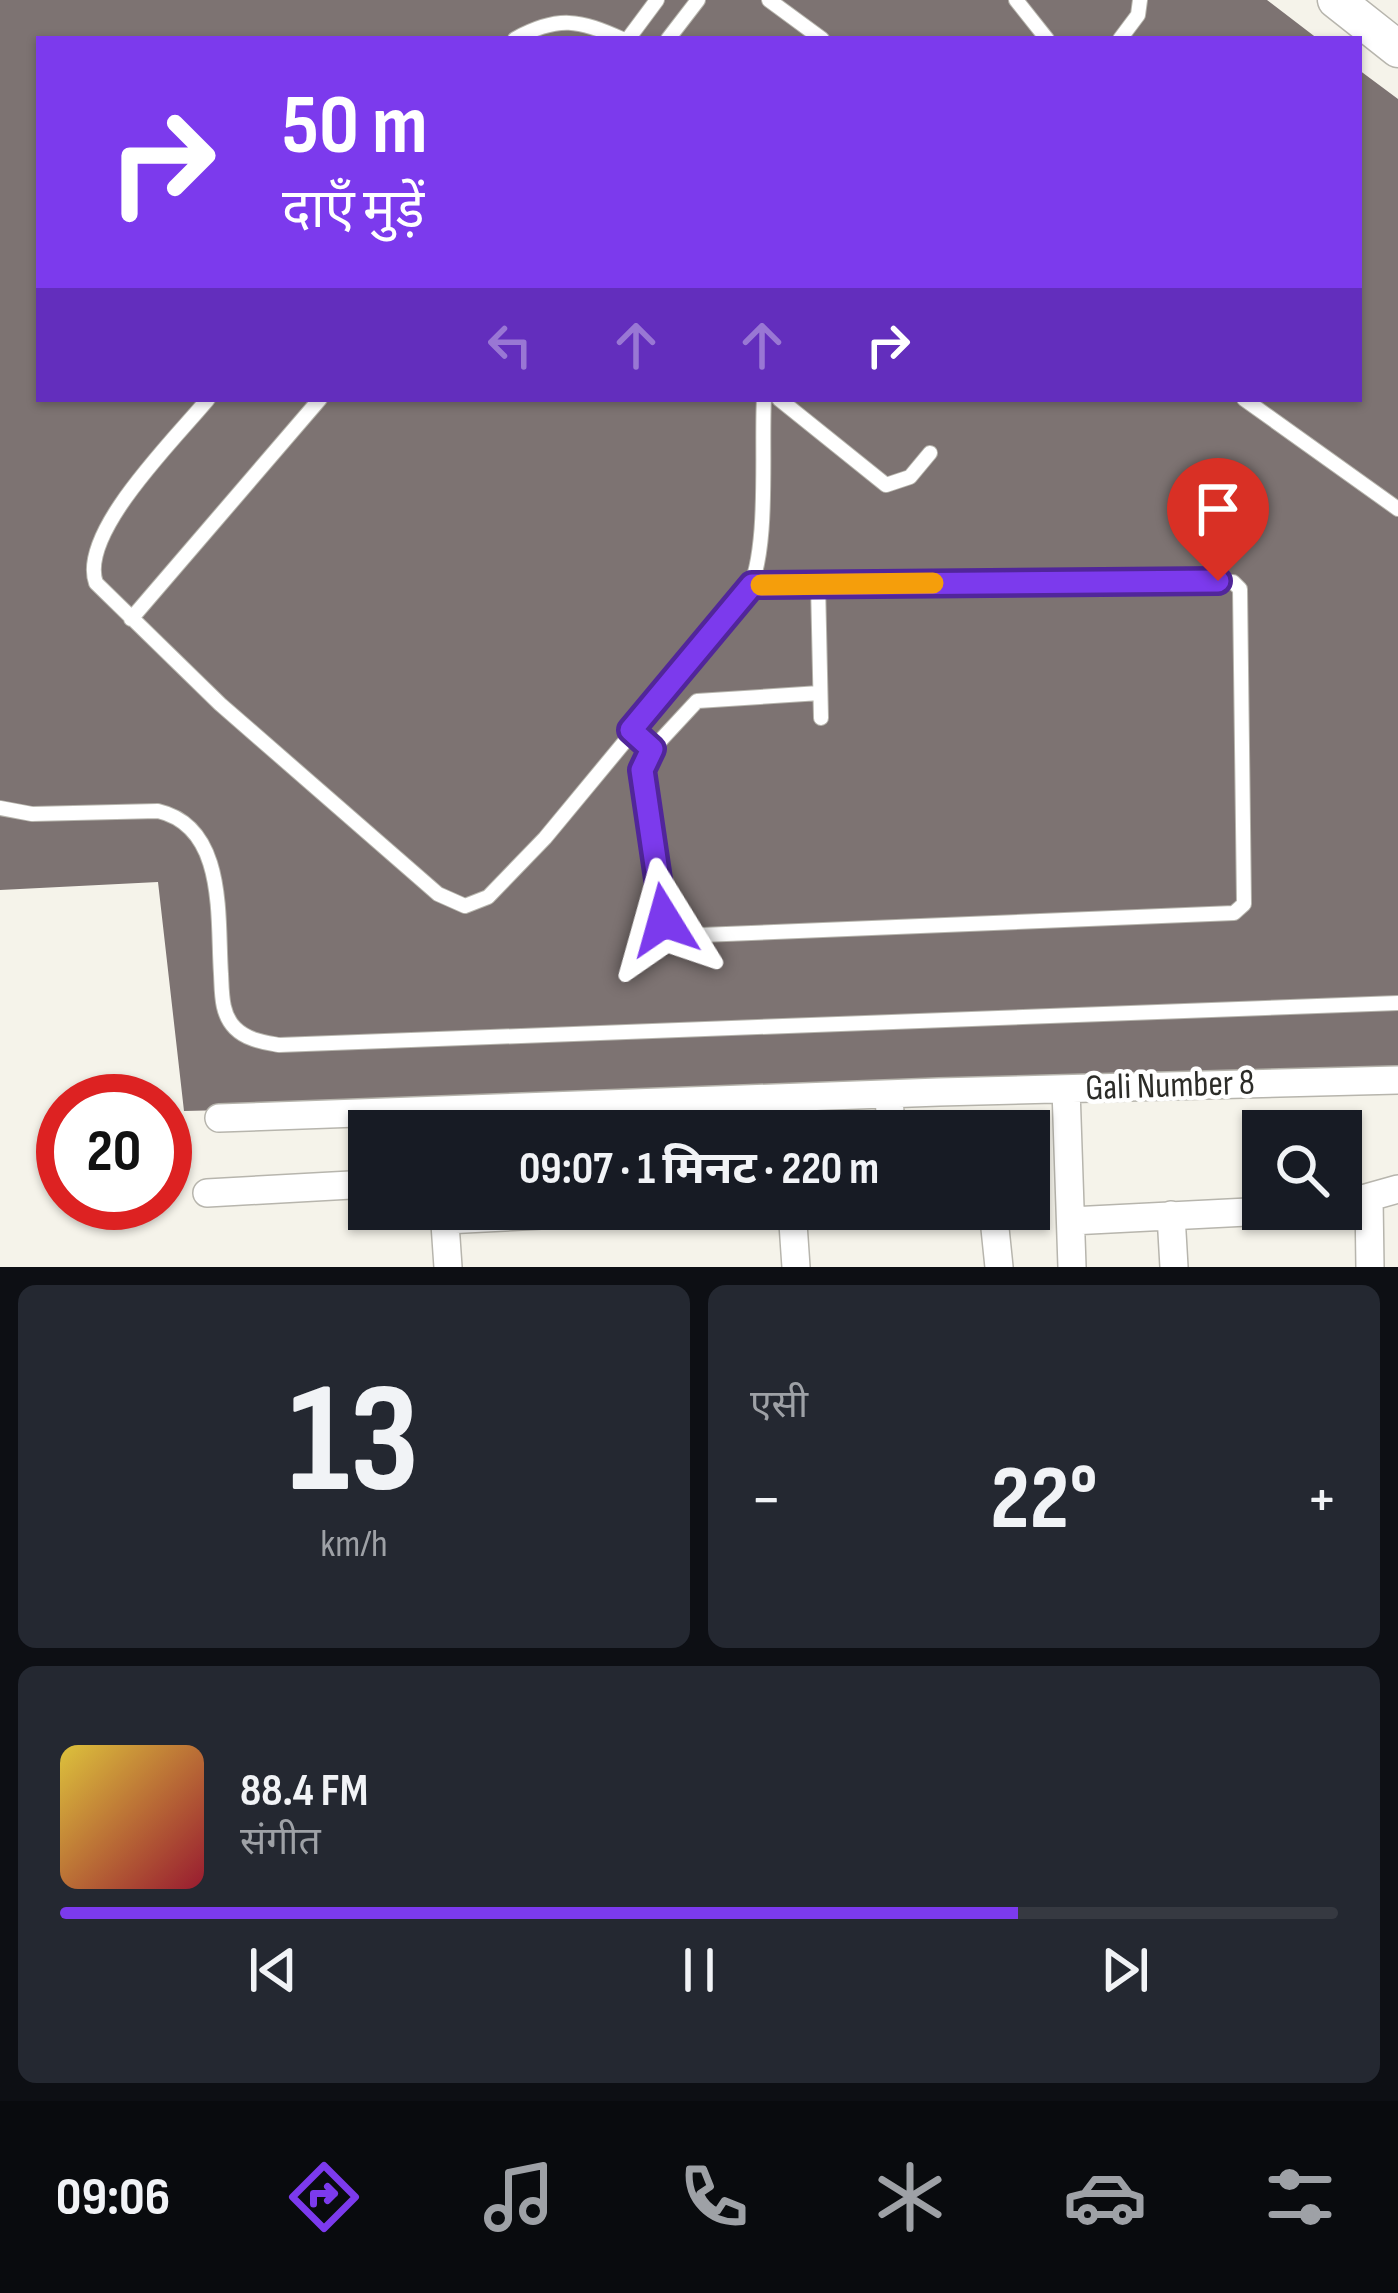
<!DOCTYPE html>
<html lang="hi">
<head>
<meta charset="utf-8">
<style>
	:root { --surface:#171b24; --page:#242831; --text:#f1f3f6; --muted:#9ea1a6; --line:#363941; --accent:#7c3aed }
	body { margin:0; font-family:"Sofia Sans Condensed","Noto Sans Devanagari",sans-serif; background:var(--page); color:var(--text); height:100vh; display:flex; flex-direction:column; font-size:45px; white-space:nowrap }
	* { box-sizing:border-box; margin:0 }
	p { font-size:39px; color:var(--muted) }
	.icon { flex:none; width:66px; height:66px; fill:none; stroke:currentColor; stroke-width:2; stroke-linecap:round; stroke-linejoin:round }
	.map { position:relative; height:1267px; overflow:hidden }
	.side { display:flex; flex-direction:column; gap:18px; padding:18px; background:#0d0f14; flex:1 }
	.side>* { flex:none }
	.banner { position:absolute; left:36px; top:36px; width:1326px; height:366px; border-radius:0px; box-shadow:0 3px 9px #0004; background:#7c3aed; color:#fff; overflow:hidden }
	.controls { position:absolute; left:1242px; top:1110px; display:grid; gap:24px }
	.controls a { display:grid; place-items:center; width:120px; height:120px; border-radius:0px; background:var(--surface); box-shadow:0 3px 9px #0004; font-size:60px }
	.speed { position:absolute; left:36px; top:1074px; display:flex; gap:24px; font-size:60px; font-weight:700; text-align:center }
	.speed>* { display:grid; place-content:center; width:156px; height:156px; border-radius:50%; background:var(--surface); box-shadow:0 3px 9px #0004; line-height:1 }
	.speed .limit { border:18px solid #d22; background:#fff; color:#111 }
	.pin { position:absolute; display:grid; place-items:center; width:102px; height:102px; color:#fff; margin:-123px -51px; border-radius:50% 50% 50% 0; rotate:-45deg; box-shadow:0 0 12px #0007 }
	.pin .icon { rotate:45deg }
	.me { position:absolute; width:132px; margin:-66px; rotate:352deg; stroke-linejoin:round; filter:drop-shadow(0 0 9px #0008) }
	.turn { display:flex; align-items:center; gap:42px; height:252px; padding:0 48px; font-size:54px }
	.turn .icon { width:156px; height:156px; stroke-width:2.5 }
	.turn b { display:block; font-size:84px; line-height:102px }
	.lanes { display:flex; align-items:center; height:114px; padding:0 48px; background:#0003; justify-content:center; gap:60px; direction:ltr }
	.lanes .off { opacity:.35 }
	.big { font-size:90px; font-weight:700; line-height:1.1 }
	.side .card { flex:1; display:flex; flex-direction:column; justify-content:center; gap:18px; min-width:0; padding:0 42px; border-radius:18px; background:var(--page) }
	.side .dial { align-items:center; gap:0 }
	.dial b { font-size:156px; line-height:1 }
	.song { display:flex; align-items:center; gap:36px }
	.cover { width:144px; height:144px; border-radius:18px; background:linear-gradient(135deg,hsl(50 70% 55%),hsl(350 70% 35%)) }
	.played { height:12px; border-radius:6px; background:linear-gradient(90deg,var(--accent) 75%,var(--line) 75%) }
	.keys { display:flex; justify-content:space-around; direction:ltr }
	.heat { display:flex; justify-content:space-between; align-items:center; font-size:66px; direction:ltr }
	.side .tiles { flex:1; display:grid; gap:18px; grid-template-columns:1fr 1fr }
	.card:last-child { grid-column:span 2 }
	.trip { position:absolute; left:348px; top:1110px; width:702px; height:120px; border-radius:0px; background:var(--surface); box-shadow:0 3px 9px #0004; font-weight:700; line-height:120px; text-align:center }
	.tab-bar { display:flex; height:192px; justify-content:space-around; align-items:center; background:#090b0e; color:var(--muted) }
	.tab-bar .icon { width:84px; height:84px }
	.tab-bar .selected { color:var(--accent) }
	.tab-bar b { font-size:54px; color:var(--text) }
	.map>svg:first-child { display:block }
	.building { fill:#7d7372 }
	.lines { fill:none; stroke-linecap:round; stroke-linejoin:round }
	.service-casing { stroke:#b7b5ad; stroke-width:16 }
	.minor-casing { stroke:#b7b5ad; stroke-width:30 }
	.tertiary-casing { stroke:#b7b5ad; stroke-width:39 }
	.service { stroke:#fff; stroke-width:14 }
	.minor { stroke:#fff; stroke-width:27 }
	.tertiary { stroke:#fff; stroke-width:36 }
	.route-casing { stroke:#51269a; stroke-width:30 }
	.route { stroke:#7c3aed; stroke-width:21 }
	.slow { stroke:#f59e0b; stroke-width:21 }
	.labels { text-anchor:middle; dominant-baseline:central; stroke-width:9; stroke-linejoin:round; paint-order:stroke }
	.street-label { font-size:36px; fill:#2c2c28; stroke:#fff }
</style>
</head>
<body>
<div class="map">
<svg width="1398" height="1267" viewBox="0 0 1398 1267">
	<rect width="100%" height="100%" fill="#f5f3ea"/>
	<path class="building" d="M0,0H1267L1318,39H39V399H1359V70L1398,99V1080L184,1111L158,882L0,890Z"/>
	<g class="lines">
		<defs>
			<path id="service" d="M769,0L822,39
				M1016,0L1047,39
				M515,39C558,15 580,20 622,39
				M628,39L657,0
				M668,39L698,0
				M1120,39L1138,15L1140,0
				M208,399C177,437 78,533 96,583L220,704L438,894L465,906L488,897L545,838L747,594C770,552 761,450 764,399
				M779,399L886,485L910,477L930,453
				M1244,399L1398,509
				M818,584L821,718
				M752,585L1233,582L1240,589L1244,904L1234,913L701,935C684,934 674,934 664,920L642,770L645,757L697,701L820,693
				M131,619L320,399
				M0,808L32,814L158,811C227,827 217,918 221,974C222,993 221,1014 235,1028C247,1040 263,1042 279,1045L1398,1003"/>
			<path id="minor" d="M1066,1089L1072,1267
				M889,1095L891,1131
				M219,1118L939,1092L1398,1080
				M207,1193L369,1184
				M1369,1198L1370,1267
				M1341,1205L1398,1189
				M444,1209L448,1267
				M792,1209L796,1267
				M993,1209L999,1267
				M1171,1215L1174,1267
				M445,1220L657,1209
				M1071,1221L1308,1209"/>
			<path id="tertiary" d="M1336,0L1398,49"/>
		</defs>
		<use href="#service" class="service-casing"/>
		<use href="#minor" class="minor-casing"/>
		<use href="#tertiary" class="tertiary-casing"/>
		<use href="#service" class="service"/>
		<use href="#minor" class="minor"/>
		<use href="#tertiary" class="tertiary"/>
	</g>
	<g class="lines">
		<defs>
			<path id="route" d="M664,920L642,770L652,749L631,730L752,585L1218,581"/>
		</defs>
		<use href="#route" class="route-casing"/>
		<use href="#route" class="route"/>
		<path class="slow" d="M761,585L933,583"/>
	</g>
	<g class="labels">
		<g class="street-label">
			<text transform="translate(1170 1086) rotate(-2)">Gali Number 8</text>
		</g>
	</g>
</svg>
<div class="controls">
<a><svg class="icon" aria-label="search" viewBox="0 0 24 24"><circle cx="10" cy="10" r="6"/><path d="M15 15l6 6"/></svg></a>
</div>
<div class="speed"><div class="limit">20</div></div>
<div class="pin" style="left:1218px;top:581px;background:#d93025"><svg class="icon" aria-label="arrive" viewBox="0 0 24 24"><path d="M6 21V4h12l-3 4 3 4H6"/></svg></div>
<svg class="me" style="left:664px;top:920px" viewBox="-20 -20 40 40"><path d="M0-17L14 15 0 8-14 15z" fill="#7c3aed" stroke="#fff" stroke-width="4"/></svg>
<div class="trip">09:07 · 1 मिनट · 220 m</div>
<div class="banner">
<div class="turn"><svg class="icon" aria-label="right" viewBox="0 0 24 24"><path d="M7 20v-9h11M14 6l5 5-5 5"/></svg><div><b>50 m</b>दाएँ मुड़ें</div></div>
<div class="lanes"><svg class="icon off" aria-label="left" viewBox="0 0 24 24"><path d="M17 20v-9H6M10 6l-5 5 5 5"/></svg><svg class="icon off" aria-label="ahead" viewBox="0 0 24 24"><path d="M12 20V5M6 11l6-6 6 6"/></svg><svg class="icon off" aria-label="ahead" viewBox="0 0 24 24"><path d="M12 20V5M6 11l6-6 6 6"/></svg><svg class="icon" aria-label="right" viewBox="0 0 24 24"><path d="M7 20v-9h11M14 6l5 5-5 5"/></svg></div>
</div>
</div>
<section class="side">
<div class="tiles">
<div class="card dial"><b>13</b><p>km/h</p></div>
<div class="card"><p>एसी</p>
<div class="heat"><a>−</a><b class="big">22°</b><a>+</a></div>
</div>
<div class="card">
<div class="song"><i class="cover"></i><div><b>88.4 FM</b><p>संगीत</p></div></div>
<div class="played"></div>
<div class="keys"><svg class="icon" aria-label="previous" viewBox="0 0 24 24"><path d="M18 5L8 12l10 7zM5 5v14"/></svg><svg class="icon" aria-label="pause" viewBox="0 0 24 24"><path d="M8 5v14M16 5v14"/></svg><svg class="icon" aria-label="next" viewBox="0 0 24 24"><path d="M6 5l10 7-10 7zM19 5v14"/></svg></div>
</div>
</div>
</section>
<nav class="tab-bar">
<b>09:06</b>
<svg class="icon selected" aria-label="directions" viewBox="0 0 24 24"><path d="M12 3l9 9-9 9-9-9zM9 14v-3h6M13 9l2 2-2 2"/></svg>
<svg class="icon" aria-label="music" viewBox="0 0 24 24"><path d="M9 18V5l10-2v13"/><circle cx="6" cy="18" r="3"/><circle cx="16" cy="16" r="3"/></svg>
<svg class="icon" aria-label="phone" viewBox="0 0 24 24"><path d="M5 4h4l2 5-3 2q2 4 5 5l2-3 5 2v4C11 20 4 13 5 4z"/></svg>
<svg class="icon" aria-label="climate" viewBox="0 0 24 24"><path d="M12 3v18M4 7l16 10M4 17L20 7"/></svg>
<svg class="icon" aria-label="car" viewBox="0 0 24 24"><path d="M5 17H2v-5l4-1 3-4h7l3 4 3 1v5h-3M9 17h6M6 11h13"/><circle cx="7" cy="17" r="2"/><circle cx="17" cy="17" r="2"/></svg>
<svg class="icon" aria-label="filters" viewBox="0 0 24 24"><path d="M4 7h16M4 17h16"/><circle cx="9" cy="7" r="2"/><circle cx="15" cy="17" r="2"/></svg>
</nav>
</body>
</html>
